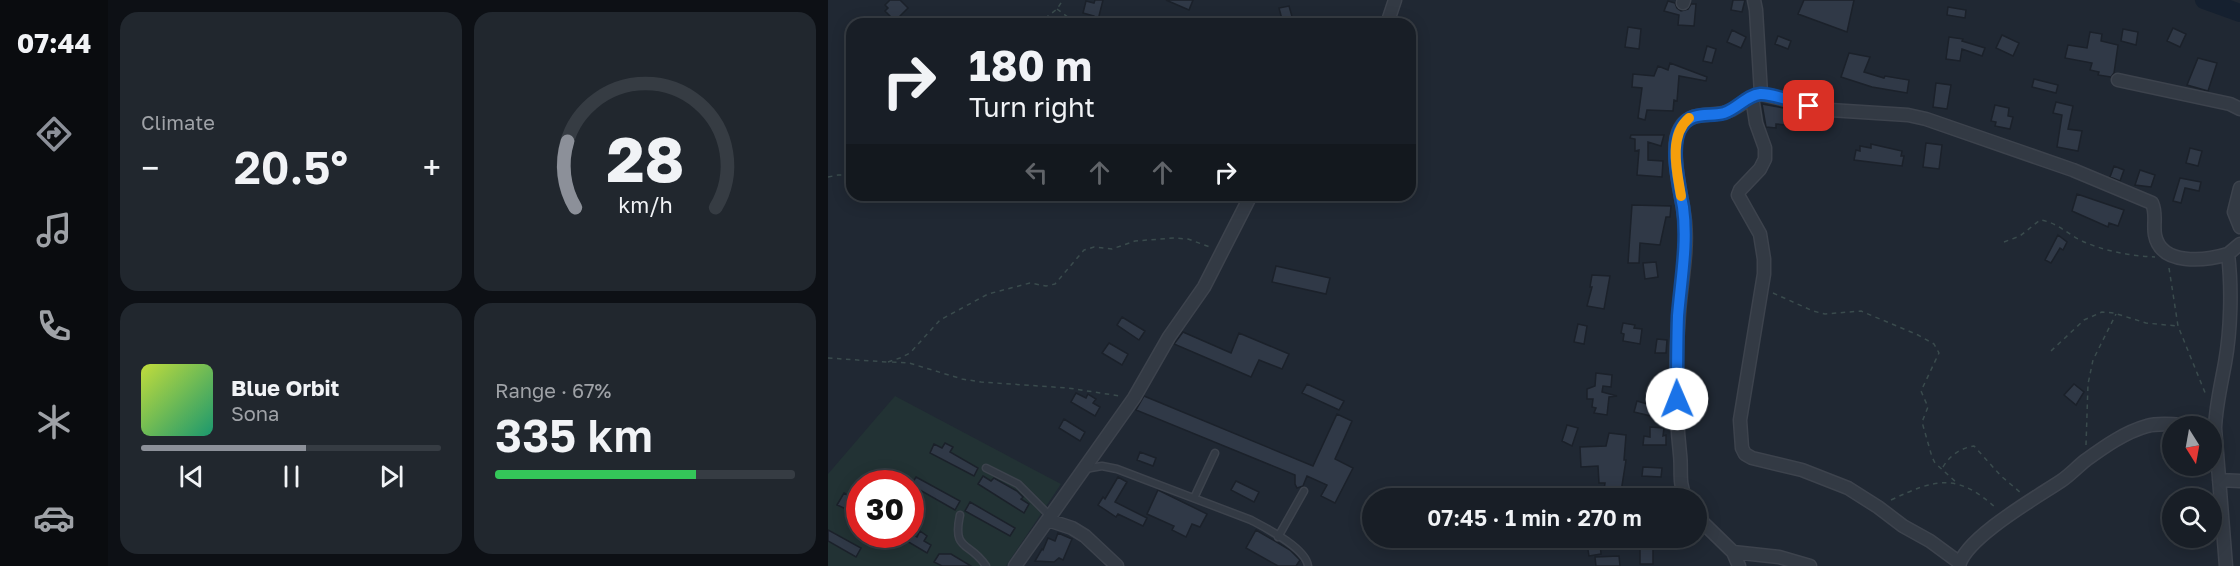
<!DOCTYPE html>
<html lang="en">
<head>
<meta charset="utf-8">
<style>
	:root { --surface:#181e26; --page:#21272e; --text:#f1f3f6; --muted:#9fa2a7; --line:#363c43; --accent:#8c9099 }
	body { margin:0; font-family:"Golos Text",sans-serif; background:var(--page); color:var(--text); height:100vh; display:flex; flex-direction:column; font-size:22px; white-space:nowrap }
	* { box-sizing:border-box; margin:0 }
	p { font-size:20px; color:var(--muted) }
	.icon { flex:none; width:33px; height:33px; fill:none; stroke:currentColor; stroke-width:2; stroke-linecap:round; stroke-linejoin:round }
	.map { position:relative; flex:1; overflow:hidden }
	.drawer { display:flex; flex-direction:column; gap:12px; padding:12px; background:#0d1015; width:720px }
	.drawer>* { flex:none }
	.guide { position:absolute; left:18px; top:18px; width:570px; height:183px; border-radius:18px; box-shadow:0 3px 15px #0003,0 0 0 2px var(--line); background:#181e26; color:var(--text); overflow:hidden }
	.needle { width:39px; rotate:169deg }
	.controls { position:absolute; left:1334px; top:416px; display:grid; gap:12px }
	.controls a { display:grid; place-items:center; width:60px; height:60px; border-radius:50%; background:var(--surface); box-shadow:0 3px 15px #0003,0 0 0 2px var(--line); font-size:30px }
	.speed { position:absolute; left:18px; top:470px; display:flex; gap:12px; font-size:30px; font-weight:700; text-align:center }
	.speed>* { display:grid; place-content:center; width:78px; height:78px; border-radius:50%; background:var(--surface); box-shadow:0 3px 15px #0003,0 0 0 2px var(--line); line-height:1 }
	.speed .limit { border:9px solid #d22; background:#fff; color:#111 }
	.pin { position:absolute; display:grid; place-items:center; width:51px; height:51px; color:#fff; margin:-26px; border-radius:12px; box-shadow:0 3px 9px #0006 }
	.me { position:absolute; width:66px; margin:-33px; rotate:359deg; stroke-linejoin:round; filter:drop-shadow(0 0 4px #0008) }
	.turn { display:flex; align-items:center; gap:21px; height:126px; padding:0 24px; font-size:27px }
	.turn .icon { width:78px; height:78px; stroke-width:2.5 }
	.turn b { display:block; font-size:42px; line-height:51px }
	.lanes { display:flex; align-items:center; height:57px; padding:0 24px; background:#0003; justify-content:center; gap:30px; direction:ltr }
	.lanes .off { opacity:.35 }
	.big { font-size:45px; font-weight:600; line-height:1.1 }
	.drawer .card { flex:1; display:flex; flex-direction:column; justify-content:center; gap:9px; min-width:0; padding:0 21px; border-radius:18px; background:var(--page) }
	.drawer .dial { align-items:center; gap:0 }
	.dial svg { height:156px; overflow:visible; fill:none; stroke:var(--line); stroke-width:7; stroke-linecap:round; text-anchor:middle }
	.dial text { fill:var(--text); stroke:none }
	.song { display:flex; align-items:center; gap:18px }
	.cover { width:72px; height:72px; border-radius:9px; background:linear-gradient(135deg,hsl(70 70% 55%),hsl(160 70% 35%)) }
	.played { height:6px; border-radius:3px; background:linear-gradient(90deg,var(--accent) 55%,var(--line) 55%) }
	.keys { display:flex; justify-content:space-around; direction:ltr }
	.heat { display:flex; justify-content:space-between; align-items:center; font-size:33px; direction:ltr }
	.charge { height:9px; border-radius:4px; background:linear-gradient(90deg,#34c759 67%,var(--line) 0) }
	.drawer .tiles { flex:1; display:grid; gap:12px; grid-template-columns:repeat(2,1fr) }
	.trip { position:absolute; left:534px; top:488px; width:345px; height:60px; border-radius:30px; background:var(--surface); box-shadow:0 3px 15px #0003,0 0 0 2px var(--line); font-weight:600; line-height:60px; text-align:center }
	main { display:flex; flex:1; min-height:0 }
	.menu { display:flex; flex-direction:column; width:108px; justify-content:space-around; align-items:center; background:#0a0c0f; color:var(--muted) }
	.menu .icon { width:42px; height:42px }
	.menu .current { color:var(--accent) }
	.menu b { font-size:27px; color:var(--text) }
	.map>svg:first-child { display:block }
	.green { fill:#223234; fill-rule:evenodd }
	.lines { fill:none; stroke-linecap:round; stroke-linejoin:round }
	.river { stroke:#15202f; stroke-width:18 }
	.building { fill:#303947; stroke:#1b212a; stroke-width:1.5 }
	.service-casing { stroke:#3d434d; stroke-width:9 }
	.minor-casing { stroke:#3d434d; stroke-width:15 }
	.path { stroke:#3a4b4d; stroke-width:1.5; stroke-dasharray:4.5 4.5; stroke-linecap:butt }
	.service { stroke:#333a44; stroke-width:6 }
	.minor { stroke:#333a44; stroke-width:12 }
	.route-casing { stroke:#114b97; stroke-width:15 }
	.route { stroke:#1a73e8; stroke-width:10 }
	.slow { stroke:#f59e0b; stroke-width:10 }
</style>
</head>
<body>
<main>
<nav class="menu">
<b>07:44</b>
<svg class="icon current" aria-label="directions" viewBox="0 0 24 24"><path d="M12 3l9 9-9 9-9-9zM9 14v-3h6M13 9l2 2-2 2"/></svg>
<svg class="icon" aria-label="music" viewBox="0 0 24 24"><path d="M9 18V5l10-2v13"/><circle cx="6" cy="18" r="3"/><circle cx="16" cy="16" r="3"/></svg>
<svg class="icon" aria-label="phone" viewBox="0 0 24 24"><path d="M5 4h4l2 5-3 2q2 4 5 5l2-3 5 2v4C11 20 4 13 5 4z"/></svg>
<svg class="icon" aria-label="climate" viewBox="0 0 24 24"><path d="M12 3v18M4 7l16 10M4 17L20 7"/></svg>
<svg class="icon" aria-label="car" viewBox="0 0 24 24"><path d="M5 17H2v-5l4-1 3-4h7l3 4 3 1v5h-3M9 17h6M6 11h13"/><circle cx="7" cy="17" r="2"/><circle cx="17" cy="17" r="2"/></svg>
</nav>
<section class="drawer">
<div class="tiles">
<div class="card"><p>Climate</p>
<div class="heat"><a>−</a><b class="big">20.5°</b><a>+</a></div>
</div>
<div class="card dial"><svg viewBox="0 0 100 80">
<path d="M14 69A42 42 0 1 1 86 69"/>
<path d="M14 69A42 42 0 0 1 10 35" stroke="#8c9099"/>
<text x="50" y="56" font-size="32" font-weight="700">28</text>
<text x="50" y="72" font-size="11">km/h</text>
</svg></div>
<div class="card">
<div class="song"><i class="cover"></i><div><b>Blue Orbit</b><p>Sona</p></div></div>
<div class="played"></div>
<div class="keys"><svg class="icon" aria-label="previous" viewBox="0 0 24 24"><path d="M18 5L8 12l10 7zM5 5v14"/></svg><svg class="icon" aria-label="pause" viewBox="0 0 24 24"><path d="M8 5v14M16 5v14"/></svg><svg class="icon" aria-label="next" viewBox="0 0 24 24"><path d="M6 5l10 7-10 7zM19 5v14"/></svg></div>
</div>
<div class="card"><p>Range · 67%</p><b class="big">335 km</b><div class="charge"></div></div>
</div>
</section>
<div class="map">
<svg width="1412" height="566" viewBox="0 0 1412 566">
	<rect width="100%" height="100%" fill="#202833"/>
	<path class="green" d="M67,396L233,484L178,566H0V474ZM32,483H82V534H32Z"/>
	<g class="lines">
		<path class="river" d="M1376,0L1412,13"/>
	</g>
	<path class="building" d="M62,0H72L80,8L67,21L57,11L60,8L57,5Z
		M267,0H275L269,24L265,23L266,16L255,13L258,1L266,3Z
		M338,0H365L361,10Z
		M905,0H917L914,12L903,10Z
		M976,0H1026L1019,32L970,14Z
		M840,1L847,3L849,8L853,11L860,9L863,4H868L866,26L850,25L851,15L836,11Z
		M461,6L465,20L455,23L451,8Z
		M1120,7L1138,10L1137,18L1119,15Z
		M800,27L813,29L811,49L797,47Z
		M1345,28L1358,34L1352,47L1339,41Z
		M1295,29L1310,32L1308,45L1293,41Z
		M904,30L918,37L913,48L899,42Z
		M1262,32L1274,34L1273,41L1290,45L1286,73L1283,77L1270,75L1271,72L1262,70L1264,63L1237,58L1240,45L1259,48Z
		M1174,35L1191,43L1185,56L1168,48Z
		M950,36L963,41L960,49L947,44Z
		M1121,37L1135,39L1134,41L1157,48L1154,56L1134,49L1132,61L1118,59Z
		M879,46L888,49L884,63L875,61Z
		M1021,53L1042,57L1036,72L1056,78L1057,76L1081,80L1079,93L1044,87L1013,77Z
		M1370,58L1389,63L1380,91L1359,85Z
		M842,63L879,77L878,81L851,76L849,101L846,100L845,111L819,110L817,120L810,118L814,88L804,87L805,74L826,76L830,66L840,70Z
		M1206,79L1230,85L1228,93L1204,87Z
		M1108,83L1123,85L1119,109L1105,107Z
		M1228,102L1245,106L1240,129L1254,131L1250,151L1229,147L1234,115L1225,113Z
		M934,104L961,109L959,125L948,124V128L938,127Z
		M1167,105L1181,108L1180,116L1185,117L1182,129L1167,126L1168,122L1163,121Z
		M803,135H836L833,146L820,142V160L835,161L834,177L809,175L811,150L807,151V139L802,138Z
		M1098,143L1114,145L1111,169L1095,167Z
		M1043,144L1074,151L1073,156H1076L1074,166L1026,160L1028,150L1032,151V146L1043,148Z
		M1362,148L1374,151L1370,166L1358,163Z
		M1286,166L1296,170L1292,181L1282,177Z
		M1312,170L1327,175L1323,187L1307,185Z
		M1352,178L1373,182L1371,191L1357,188L1353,203L1345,201Z
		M1249,194L1296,210L1290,226L1281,223L1280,227L1244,211Z
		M804,205L843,206L842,217H838L832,245L812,243L811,263H800Z
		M1230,235L1239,242L1235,250L1232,248L1223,263L1217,260Z
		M828,262L830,277L817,279L815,263Z
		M448,266L502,278L498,294L444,282Z
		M764,275L782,276L776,309L759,306L764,287H762Z
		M294,317L317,331L311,340L289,325Z
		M795,323L807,325L806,328L814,329L812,344L795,341L796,334L793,333Z
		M750,324L759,326L756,344L746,342Z
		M355,332L403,353L411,333L461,354L454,369L431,360L423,377L346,344Z
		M829,339L839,340L838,353H827Z
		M281,343L300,354L294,365L274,353Z
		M768,373L784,375L783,387L775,386L774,392L789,396L781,397L779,415L766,413L768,408L764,407L765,399H759V389L767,386Z
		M479,384L516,401L511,410L474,393Z
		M1246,384L1256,392L1248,405L1236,395Z
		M248,393L258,398L260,394L268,399L265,403L272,407L267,416L243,402Z
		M316,396L485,466L509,414L524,421L507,459L525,468L507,503L493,496L499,485L479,476L475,486L469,488L467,484V475L308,410Z
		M809,401L826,406L823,416L806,412Z
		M236,419L257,432L252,441L231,428Z
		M739,425L750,428L744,446L734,441Z
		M822,427L836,428L835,436L838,435V445H815L816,436L822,437Z
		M781,433L798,435L796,460H798L792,498H775L777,483H771L770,466L753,467L752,447L778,446Z
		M117,443L125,447L122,452L150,468L146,476L102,453L106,444L114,448Z
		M312,452L328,458L325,466L309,460Z
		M815,467L834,468L833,477L814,476Z
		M155,476L163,481L166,478L189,491L195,497L193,499L201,504L196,513L150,484Z
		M88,477L132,501L127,510L83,485Z
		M290,477L299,482L287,502L319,518L315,526L290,514L288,517L270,505L275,497L277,499Z
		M408,481L431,492L426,502L403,490Z
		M330,490L379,514L372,527L364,524L358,537L344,530L346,526L319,514Z
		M16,493L24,498L18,509L9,505Z
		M142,502L187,528L182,536L137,511Z
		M0,530L33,548L28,557L0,541Z
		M428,530L462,550L472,560L468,566H450L418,548Z
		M92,531L99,536L96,541L103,545L99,553L67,534H84L89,537Z
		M230,533L244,539L235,560L231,558L226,562L207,561L214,549L215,550L220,538L227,541Z
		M844,537H859L857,547L842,545Z
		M825,540V564H812V541Z
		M772,543L773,554L761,556L759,544Z
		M111,554H123L143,566H114L106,562Z
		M791,556L792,566H768L767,557Z"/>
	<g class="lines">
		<defs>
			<path id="service" d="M158,468L190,484L222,516
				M257,469L274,466L289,469L423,520C438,528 478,548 480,566
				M366,498L387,453
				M132,515C124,552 142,541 158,566
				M450,537L476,491"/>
			<path id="minor" d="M926,0L928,10L933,94
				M855,3L856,0
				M559,24L567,0
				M1290,80L1402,104L1412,109
				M924,97L928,123L937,148V159L932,169L912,190L910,195L932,234L936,259V274L912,420L914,448L917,454L924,458L974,470L1020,488L1050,507L1075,526L1102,541L1132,563
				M1412,188L1406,212L1412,227
				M1400,254L1412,244
				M1391,480L1412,481
				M858,498C850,483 854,471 852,454C847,408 847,360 851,313C853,283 860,252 857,222C855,199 840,148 852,128C863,109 885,118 901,111C913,106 921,97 933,94L1002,110L1080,115L1098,119L1245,170L1324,203C1329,214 1325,224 1327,235C1333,266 1377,261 1400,254C1404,287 1403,330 1397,363C1393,385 1388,405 1387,428L1398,566
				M868,516L905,552L911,566
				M220,520L244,528L257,536L289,566
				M905,552L951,557L982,566
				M187,566L306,398L341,337L376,287L423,195
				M1131,566C1137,538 1209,497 1233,481C1242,475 1249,467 1258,460C1276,447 1297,432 1319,426C1332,422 1351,425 1365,426"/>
		</defs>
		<use href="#service" class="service-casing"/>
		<use href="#minor" class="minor-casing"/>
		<path class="path" d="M229,9L249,24
			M210,24L229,9L235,0
			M0,177L10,175H24
			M1176,242L1192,236L1212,220C1229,222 1239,234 1254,241C1276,251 1303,256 1327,257
			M1341,268L1350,326L1378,395
			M945,293L985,311L997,314L1033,311L1090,335L1106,344L1111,353L1093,391L1100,407L1094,422L1104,457L1107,463L1129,483
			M1223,351L1256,320L1274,312L1286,313L1318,323L1349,326
			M0,358L59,362
			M60,362L72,358L82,353L112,320L160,294L202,283L218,286L227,284L256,250L266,247L284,249L307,241L346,238L360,239L382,247
			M64,362L81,363L134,379L153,382L240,388L292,396
			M1258,445L1260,384L1265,360L1288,314
			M1115,467C1122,455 1133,448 1146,446L1173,476L1193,493
			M1063,500C1109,478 1130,473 1169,509"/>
		<use href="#service" class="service"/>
		<use href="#minor" class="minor"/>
	</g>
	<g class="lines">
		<defs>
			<path id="route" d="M849,399C849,371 849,344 850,316C853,279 860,243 855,207C851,186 841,143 854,126C864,111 881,117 896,113C909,109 919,95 932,94C944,93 968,103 981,106"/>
		</defs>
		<use href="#route" class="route-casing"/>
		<use href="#route" class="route"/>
		<path class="slow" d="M853,196C849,172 840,136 861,118"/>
	</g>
</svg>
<div class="controls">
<a><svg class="needle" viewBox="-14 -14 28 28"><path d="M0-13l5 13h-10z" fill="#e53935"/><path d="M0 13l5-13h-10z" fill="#9fa2a7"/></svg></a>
<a><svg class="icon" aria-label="search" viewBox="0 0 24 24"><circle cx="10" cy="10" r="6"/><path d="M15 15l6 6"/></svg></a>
</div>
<div class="speed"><div class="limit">30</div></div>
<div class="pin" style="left:981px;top:106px;background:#d93025"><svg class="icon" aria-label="arrive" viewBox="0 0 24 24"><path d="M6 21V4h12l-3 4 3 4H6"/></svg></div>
<svg class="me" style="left:849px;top:399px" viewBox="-20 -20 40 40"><circle r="19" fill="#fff"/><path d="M0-13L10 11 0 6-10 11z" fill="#1a73e8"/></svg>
<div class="trip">07:45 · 1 min · 270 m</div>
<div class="guide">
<div class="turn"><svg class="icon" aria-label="right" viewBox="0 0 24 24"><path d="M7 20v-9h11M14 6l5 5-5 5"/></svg><div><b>180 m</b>Turn right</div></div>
<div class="lanes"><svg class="icon off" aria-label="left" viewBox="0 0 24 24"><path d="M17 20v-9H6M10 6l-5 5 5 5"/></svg><svg class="icon off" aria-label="ahead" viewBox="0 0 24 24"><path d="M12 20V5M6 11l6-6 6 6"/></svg><svg class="icon off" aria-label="ahead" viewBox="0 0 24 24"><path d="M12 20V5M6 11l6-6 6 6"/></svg><svg class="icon" aria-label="right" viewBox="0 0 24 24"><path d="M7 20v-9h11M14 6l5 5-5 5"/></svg></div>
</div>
</div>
</main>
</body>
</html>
